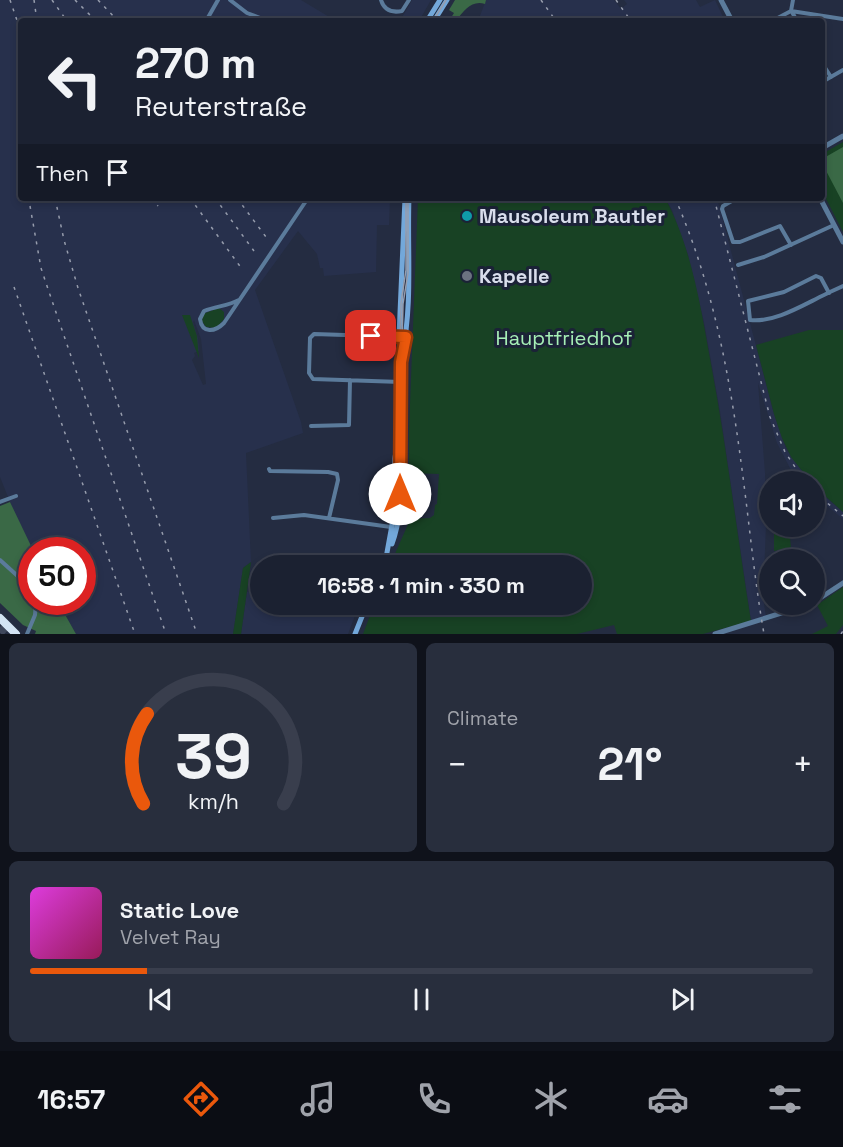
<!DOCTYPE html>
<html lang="en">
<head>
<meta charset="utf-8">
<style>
	:root { --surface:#1b2131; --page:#282e3d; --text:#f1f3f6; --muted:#a0a3ab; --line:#393e4d; --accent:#ea580c }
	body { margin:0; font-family:"Space Grotesk",sans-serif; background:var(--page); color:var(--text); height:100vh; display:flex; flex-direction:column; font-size:22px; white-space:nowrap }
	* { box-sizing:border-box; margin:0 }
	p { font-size:20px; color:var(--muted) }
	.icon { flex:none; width:33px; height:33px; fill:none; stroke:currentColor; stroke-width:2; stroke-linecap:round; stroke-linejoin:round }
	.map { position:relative; height:634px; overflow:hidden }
	.panel { display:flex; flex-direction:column; gap:9px; padding:9px; background:#0f121b; flex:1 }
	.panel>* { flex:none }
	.banner { position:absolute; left:18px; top:18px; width:807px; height:183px; border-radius:6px; box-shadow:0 3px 9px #0003,0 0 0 2px var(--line); background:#1b2131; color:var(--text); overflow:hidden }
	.tools { position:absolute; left:759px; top:471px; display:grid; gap:12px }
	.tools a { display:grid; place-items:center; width:66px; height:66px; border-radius:50%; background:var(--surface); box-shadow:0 3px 9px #0003,0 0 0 2px var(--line); font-size:30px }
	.speed { position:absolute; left:18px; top:537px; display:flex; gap:12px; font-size:30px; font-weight:700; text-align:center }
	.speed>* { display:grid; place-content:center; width:78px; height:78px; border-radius:50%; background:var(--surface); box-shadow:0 3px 9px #0003,0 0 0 2px var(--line); line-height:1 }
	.speed .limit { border:9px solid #d22; background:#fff; color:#111 }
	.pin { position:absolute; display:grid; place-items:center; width:51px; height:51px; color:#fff; margin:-26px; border-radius:12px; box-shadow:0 3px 9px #0006 }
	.me { position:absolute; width:66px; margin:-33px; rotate:0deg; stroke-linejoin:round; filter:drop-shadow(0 0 4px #0008) }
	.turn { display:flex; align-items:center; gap:21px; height:126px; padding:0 18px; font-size:27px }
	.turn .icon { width:78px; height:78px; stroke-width:2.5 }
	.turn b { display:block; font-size:42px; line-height:51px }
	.then { display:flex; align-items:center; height:57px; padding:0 18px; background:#0003; gap:12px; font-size:22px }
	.big { font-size:45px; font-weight:700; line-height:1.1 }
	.panel .card { flex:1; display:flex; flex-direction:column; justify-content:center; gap:9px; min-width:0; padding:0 21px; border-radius:9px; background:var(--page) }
	.panel .dial { align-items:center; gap:0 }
	.dial svg { height:156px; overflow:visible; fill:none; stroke:var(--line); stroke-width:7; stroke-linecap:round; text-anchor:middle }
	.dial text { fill:var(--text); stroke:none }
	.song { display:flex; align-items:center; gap:18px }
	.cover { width:72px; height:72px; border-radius:9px; background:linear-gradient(135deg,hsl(300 70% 55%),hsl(330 70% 35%)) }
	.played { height:6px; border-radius:3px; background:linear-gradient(90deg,var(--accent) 15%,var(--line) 15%) }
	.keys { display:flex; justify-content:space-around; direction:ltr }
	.heat { display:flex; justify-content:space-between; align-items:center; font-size:33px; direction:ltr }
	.panel .tiles { flex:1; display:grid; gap:9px; grid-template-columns:1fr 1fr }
	.card:last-child { grid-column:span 2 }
	.trip { position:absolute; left:250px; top:555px; width:342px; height:60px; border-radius:30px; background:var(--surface); box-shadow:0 3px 9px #0003,0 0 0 2px var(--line); font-weight:700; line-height:60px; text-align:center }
	.dock { display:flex; height:96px; justify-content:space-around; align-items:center; background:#0b0d14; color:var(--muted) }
	.dock .icon { width:42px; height:42px }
	.dock .active { color:var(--accent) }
	.dock b { font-size:27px; color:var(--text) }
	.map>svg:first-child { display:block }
	.built { fill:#27304c; fill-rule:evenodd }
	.green { fill:#184224 }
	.forest { fill:#3a6946 }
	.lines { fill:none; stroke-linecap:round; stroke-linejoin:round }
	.motorway-tunnel { stroke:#3f475b; stroke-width:8; stroke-dasharray:8 4; stroke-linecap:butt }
	.minor { stroke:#5b7b9b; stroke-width:4 }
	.tertiary { stroke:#5b7b9b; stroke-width:5 }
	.secondary { stroke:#73a8da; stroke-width:5 }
	.motorway { stroke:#d3e3f3; stroke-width:8 }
	.tram { stroke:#979dad; stroke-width:1.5 }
	.rail { stroke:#979dad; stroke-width:1.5; stroke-dasharray:3 6; stroke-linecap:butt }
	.route-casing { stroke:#983908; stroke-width:15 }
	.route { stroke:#ea580c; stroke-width:10 }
	.culture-dot { fill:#0f9aa8; stroke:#1b2237; stroke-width:2 }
	.worship-dot { fill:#6b7280; stroke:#1b2237; stroke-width:2 }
	.labels { text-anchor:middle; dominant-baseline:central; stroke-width:6; stroke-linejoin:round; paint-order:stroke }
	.poi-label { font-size:20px; font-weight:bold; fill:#d9deec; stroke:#1b2237; text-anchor:start }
	.park-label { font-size:20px; fill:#a6efb6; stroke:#1b2237 }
</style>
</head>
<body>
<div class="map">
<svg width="843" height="634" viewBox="0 0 843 634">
	<rect width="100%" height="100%" fill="#242c41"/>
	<path class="built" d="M0,0H301L336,21H21V198H390L389,225H377L376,272L324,276L323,268H320L317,254L298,231L255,290L301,422L303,433L246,453L251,562L243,568L233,634H76L58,602H82V550H33L14,512L0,477ZM194,320L201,339L206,384L203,385L192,360L195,356L194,353L199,351L198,338L193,322Z
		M412,0H431L419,21H400Z
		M486,0H614L621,9L627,4L624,0H696L700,7L715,0L723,17L720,19V21H478Z
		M665,198H717L774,414L786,449L810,481H801L792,472L777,443L758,383L765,473L766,526L763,597L766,617L751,621L720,411L704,322L688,255L672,210Z
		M814,487L843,512V519L815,496Z
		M261,591V604L359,605L348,634H241L247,592Z"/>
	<path class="green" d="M843,142V232L822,191V154Z
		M418,198H665C692,248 701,309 711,364C727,449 737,535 751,621L703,634H617L614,625L577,634H363L374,605L582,604V566L390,565L409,522L411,523L412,519L430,518L434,515L435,505L437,504L439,474L410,473L408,471L411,469L409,464V430Z
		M219,308L224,312V319L216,328L206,327L202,321L203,314Z
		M182,315H190L197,336L199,358Z
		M809,330H843V512L815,487L814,482L810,481L791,457L782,438L774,414L756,345Z
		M408,480L418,484L425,494L423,504L415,509L407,508Z
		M774,527H789L791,548L774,551Z
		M251,562L241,634H233L243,568Z
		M843,587V625L836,634H812L828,626L817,605Z"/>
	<path class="forest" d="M455,0H486L485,4C472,0 464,10 456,21H449L454,13L449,10Z
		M843,147V203L822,163V159Z
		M10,502L33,550L32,602H58L76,634H35L36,631L23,625L0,603V506Z"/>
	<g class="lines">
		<path class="motorway-tunnel" d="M0,627L7,634"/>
		<path class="minor" d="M230,0L247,13L268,21
			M381,0C384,10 392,13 402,11L409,0
			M791,11L793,0
			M792,12L797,21
			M206,21L218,0
			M772,21L791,11L843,19
			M822,63L831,77
			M822,82L843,70
			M737,198L723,206L722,209L733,242H740L780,226L791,245
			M738,265L764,257L834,225
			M829,293L821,278L816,276L784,292L748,301L750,320C774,323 803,305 824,295L830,292L843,286
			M239,300C228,306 216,306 204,311L200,319C202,334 215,332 224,323L308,198
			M401,382L313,379L309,373L310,338L314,334L406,337
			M311,426L349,425L350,380
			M269,469L270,471L328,472L337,474L338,480L329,518
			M0,502L16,496
			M273,518L304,515L391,527
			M0,560L32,589
			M27,634L35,615L36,602"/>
		<path class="tertiary" d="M721,0L732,21
			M822,148L843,136
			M820,198L843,242
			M814,602L843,583
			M715,634L810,604"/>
		<path class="secondary" d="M427,21L440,0
			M434,21L447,0
			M402,355C413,303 407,250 409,198
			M392,544C403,514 404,465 400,434
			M386,558L392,525L395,458L399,429L401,362L399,336L405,198
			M383,566L387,555
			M355,634L367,604"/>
		<path class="motorway" d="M0,618L16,634"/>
		<path class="tram" d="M433,21L446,0
			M406,198V270L401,303L397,494L401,506L413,511L423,506L427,495C423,479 404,482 399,466L403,304L408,273V198"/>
		<path class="rail" d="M10,0L21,32
			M34,0L37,21
			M52,0L67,21
			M75,0L96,21
			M98,0L118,21
			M541,0L556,21
			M616,0L631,21
			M55,198L64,240L78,288L197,634
			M152,198L158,206
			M190,198L242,269
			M215,198L254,251
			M237,198L266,237
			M675,198C712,282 729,372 741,462C749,520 754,577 764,634
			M714,198L770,417L785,452L805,482
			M30,206L41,268L47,286L166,634
			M14,287L135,634
			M814,492L843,516
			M841,634L843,631"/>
	</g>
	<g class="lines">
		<defs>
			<path id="route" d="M371,336L406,337L401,362L400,494"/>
		</defs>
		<use href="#route" class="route-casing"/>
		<use href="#route" class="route"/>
	</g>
	<circle class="culture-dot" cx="467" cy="216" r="6"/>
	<circle class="worship-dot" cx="467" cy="276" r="6"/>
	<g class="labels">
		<g class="poi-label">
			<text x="479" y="216">Mausoleum Bautler</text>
			<text x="479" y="276">Kapelle</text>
		</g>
		<g class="park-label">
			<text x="564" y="338">Hauptfriedhof</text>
		</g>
	</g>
</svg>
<div class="tools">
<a><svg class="icon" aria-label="sound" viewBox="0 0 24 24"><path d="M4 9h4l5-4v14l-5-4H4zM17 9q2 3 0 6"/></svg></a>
<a><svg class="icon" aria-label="search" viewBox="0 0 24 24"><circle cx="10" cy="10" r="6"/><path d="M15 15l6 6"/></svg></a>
</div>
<div class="speed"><div class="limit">50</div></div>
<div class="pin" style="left:371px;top:336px;background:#d93025"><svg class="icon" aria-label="arrive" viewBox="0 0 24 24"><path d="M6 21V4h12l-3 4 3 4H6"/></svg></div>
<svg class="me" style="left:400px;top:494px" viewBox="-20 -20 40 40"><circle r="19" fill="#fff"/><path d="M0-13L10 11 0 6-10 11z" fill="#ea580c"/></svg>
<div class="trip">16:58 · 1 min · 330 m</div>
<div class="banner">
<div class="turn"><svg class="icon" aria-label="left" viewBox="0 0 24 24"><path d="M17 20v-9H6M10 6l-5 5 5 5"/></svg><div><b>270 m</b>Reuterstraße</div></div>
<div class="then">Then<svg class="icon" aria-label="arrive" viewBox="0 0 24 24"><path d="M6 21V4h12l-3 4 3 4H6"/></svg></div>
</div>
</div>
<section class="panel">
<div class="tiles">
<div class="card dial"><svg viewBox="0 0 100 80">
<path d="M14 69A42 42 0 1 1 86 69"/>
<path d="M14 69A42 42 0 0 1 16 23" stroke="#ea580c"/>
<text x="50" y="56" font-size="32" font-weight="700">39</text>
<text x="50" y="72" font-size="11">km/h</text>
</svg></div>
<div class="card"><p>Climate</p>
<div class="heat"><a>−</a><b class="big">21°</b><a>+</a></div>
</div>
<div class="card">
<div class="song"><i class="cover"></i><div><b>Static Love</b><p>Velvet Ray</p></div></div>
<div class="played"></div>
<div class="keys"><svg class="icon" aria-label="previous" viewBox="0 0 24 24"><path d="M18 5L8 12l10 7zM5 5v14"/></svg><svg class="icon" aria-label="pause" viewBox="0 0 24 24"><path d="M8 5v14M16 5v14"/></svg><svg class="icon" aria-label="next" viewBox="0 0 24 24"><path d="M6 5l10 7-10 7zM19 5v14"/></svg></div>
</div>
</div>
</section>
<nav class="dock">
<b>16:57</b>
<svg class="icon active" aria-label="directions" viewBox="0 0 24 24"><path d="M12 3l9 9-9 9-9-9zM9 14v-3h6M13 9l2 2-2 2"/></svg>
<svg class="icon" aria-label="music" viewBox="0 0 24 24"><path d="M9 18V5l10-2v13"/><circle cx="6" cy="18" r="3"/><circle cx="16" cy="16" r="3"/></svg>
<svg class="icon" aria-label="phone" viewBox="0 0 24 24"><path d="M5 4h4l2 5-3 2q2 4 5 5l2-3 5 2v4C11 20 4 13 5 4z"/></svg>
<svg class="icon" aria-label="climate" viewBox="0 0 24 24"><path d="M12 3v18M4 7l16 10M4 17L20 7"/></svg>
<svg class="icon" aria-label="car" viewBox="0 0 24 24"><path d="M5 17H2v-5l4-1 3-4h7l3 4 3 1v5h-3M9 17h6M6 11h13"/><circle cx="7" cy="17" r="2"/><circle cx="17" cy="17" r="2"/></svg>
<svg class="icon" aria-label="filters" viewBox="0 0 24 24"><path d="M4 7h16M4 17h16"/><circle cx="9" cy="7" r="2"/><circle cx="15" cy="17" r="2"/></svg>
</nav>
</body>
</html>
